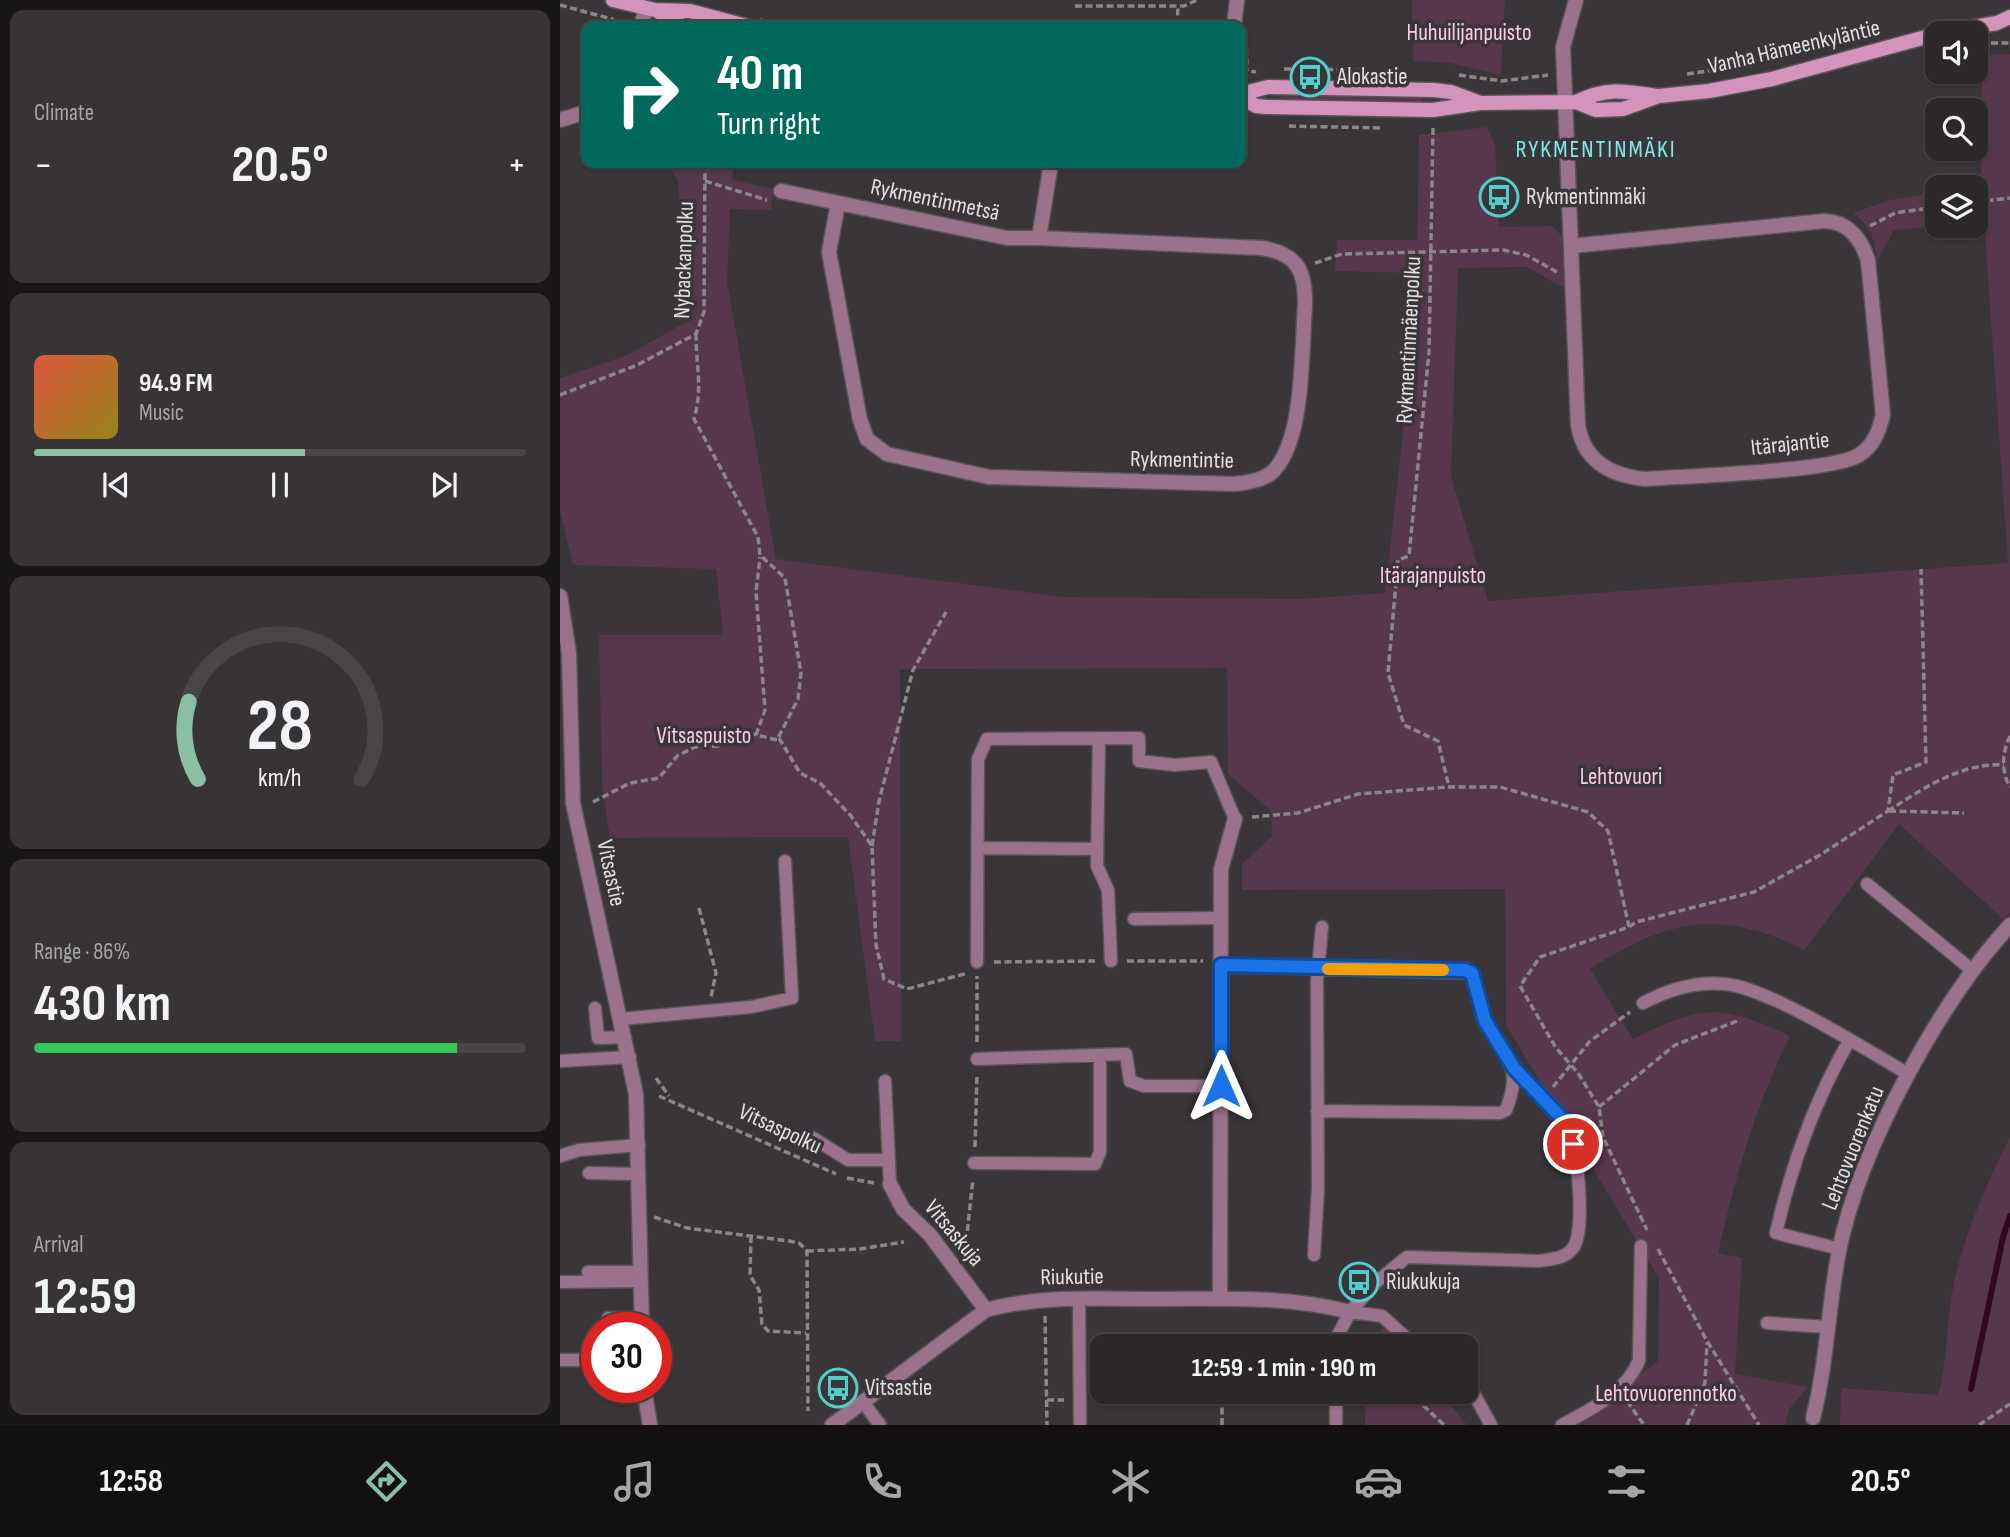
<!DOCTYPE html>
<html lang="en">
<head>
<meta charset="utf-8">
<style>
	:root { --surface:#2c282a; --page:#383436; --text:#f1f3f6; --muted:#a6a6a8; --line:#484447; --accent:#8abfa5 }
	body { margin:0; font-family:"Sofia Sans Condensed",sans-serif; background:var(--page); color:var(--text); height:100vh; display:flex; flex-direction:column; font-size:26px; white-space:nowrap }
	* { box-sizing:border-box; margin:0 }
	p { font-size:23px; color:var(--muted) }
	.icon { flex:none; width:38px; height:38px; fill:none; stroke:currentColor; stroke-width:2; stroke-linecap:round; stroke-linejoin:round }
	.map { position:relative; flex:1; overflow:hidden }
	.sheet { display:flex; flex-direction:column; gap:10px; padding:10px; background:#181617; width:560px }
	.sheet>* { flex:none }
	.hud { position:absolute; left:21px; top:21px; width:665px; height:147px; border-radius:14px; box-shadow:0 2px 5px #0004,0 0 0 2px var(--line); background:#00695c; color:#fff; overflow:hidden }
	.controls { position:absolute; left:1365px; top:21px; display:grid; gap:14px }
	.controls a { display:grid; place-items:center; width:63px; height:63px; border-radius:14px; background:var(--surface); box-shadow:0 2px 5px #0004,0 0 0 2px var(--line); font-size:35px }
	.speed { position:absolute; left:21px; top:1312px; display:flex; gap:14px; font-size:35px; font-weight:700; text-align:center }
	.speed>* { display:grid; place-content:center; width:91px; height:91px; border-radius:50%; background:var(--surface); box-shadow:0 2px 5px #0004,0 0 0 2px var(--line); line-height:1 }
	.speed .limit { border:10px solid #d22; background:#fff; color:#111 }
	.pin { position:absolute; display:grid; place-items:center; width:60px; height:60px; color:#fff; margin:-30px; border:4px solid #fff; border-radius:50%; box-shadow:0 2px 7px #0007 }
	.me { position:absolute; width:77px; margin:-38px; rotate:0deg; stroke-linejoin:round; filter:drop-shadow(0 0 5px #0008) }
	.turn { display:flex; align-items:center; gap:24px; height:147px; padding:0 21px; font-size:32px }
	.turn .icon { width:91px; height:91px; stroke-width:2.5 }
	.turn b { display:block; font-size:49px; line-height:60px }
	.big { font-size:52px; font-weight:700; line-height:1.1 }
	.sheet .widget { flex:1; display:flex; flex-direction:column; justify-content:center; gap:10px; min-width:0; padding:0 24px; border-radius:14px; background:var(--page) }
	.sheet .dial { align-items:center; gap:0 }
	.dial svg { height:182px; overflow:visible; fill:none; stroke:var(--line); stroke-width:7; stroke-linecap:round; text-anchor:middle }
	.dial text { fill:var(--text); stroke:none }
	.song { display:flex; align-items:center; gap:21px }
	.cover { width:84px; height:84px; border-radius:10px; background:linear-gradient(135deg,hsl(10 70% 55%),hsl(50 70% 35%)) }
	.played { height:7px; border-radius:4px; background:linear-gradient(90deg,var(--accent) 55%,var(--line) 55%) }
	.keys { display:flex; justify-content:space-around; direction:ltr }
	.heat { display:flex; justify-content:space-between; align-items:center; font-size:38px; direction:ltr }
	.charge { height:10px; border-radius:5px; background:linear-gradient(90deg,#34c759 86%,var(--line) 0) }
	.trip { position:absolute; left:530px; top:1334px; width:388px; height:70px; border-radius:14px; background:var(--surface); box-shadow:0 2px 5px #0004,0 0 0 2px var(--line); font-weight:700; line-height:70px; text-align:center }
	.menu { display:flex; height:112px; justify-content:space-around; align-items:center; background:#121011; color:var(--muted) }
	.menu .icon { width:49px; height:49px }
	.menu .current { color:var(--accent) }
	.menu b { font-size:32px; color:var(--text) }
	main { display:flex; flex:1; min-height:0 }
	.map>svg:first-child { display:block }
	.green { fill:#57374b }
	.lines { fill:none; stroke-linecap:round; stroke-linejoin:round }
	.stream { stroke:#300724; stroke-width:6 }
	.lane-casing { stroke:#595457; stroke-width:15 }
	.street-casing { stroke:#595457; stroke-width:17 }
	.secondary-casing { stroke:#595457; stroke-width:17 }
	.path { stroke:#8b8789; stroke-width:3.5; stroke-dasharray:7 3.5; stroke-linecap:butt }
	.lane { stroke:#9b728b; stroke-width:12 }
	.street { stroke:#9b728b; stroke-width:14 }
	.secondary { stroke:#d393bb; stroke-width:14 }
	.route-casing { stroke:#114b97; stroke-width:18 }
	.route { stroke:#1a73e8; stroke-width:12 }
	.slow { stroke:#f59e0b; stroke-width:12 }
	.labels { text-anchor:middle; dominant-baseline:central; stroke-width:7; stroke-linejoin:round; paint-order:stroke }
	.park-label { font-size:23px; fill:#fbcce8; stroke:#3a3538 }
	.street-label { font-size:23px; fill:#e4e0e2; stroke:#3a3538 }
	.poi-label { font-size:23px; fill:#e4e0e2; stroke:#3a3538; text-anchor:start }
	.neighbourhood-label { font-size:24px; letter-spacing:2px; fill:#80ebe7; stroke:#3a3538 }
</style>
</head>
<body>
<main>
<section class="sheet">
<div class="widget"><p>Climate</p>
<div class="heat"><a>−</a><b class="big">20.5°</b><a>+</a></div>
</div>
<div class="widget">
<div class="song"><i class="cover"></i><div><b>94.9 FM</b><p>Music</p></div></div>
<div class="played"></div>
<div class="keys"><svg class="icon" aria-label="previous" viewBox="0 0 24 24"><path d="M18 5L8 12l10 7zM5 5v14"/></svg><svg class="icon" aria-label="pause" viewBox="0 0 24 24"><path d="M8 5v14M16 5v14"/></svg><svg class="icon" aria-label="next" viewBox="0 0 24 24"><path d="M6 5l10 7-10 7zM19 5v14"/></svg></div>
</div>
<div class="widget dial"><svg viewBox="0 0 100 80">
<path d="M14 69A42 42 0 1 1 86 69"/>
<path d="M14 69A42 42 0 0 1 10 35" stroke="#8abfa5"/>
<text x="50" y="56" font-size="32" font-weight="700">28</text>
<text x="50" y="72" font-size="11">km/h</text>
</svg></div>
<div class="widget"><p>Range · 86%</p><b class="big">430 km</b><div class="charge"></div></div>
<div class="widget"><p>Arrival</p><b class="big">12:59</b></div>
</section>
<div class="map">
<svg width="1450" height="1425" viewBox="0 0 1450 1425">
	<rect width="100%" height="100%" fill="#3a3538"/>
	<path class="green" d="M852,0H945L941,75L890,63L853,61Z
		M1450,54V913L1443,919L1339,824L1244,950C1160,907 1106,920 1030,969L1073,1039C1141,1005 1161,1003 1230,1036C1196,1104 1175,1178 1158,1253L1182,1258L1175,1374L1248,1387L1229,1409L1226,1425H1014L1098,1361L1099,1278L946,1025L945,889L682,890V864L712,836L711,811L668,774L667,668L340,669L341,1041H315L288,837L50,838L42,785L39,635H163L156,569L13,565L0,511V378L65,356L128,321L118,180L106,163H174L172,180L213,189L211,210L170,209L167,282L216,559L503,597L740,599L825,593L854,334L855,273L775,271L777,240H857L859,135L927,127L935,145L939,227L992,226L1002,236L1004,288L967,267L898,268L891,476L928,601L1448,563L1424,221L1416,222V187H1402L1421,183L1422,55Z
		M721,95L863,97V103L720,101Z
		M1377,192L1378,226L1334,230L1317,261C1315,240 1311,226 1293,213L1327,201Z
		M1450,1137V1425H1280L1281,1388L1378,1395C1388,1360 1386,1324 1393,1288C1403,1236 1426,1185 1450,1137Z
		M828,1324L844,1346H805Z
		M805,1391H880L907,1425H805Z"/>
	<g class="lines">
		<path class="stream" d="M1411,1389L1443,1237L1450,1216"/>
		<defs>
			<path id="lane" d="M539,739L537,866L548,890L551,961
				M418,848L537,849
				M1307,884L1412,970
				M574,919L661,918
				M417,962L418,759L427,739L579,738V761L615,765L651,762L675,819
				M661,966L912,973C917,988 918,1005 925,1020C942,1059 965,1062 946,1110L940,1113L757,1111
				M1083,1003C1109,989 1136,981 1165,984C1209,988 1307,1050 1348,1074
				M35,1008L38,1038L65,1037
				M61,1019L191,1007L232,998L225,861
				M417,1059L566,1054L570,1081L584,1086H661
				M0,1061L70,1057
				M325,1081L330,1184
				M253,1138L288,1160H327
				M0,1156L19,1150L79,1145
				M414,1163L535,1164L540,1152V1055
				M29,1173L79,1174
				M1280,1249L1216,1233C1231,1167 1255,1100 1289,1041
				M754,1255L758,1188L757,981L762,927
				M28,1272H77
				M0,1282L81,1281
				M519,1299L520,1425
				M790,1312L822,1316L855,1346
				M48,1318H82
				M1207,1323L1267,1327
				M776,1346V1339L790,1312L815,1283L847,1257L979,1261C991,1259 1005,1259 1013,1248C1026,1232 1018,1141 1006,1123C993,1103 971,1085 954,1068
				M0,1360H37
				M906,1380L931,1425
				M776,1391V1425
				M303,1402L320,1425
				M1002,1425C1031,1409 1067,1392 1079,1360L1081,1246"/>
			<path id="street" d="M81,26L86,8
				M674,26L677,0
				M0,120L26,112
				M221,191L447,238H479
				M278,203L269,252L300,420L307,439L327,454L429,477L674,484C686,483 700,481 710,474C745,446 741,350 745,307C746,272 738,253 701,248L479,238L491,163
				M1011,246L1265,221C1289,222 1301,239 1308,260L1323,415C1319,430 1314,446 1299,455C1272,472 1127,476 1086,479C1052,476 1024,462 1018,425L1003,47L1016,0
				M0,596L9,653L13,803L76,1094L82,1328
				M330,1184L343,1209L370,1235L426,1310
				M660,1299L661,869L675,819
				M84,1388L90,1425
				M1253,1418C1267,1363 1268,1307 1279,1251C1300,1147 1379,1003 1450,925
				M272,1425L426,1310C480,1295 537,1299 592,1299C659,1299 726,1295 790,1312"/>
			<path id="secondary" d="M53,0L95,10L130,11L186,26
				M99,12L123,26
				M1379,33L1437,23L1450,17
				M681,94L708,87L873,90L891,92L918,102
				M681,97L696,106L707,107L873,110L920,103L1016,102L1036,110L1063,109L1099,96L1149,91L1212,79L1377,34
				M1016,102C1047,87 1065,91 1097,96"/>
		</defs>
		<use href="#lane" class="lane-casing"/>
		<use href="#street" class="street-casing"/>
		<use href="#secondary" class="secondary-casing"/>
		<path class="path" d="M0,5L52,19L58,26
			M515,6H624L637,0
			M200,20L224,26
			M617,26L618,7
			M686,37L687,71
			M1431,43H1450
			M724,69L807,70
			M681,70L696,72
			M1127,74L1168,68
			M899,75L942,81L988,75
			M729,126L822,128
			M873,128L869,352L849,556L838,560L828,673L844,725L878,741L889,787
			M145,181L207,200
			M1416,202L1450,198
			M1310,226L1335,213L1377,207
			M755,263L782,254L943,250L966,255L997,272
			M0,395L77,365L136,334L144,312L145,163
			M196,735L205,710L196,592L200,557
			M1450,736C1442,752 1441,772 1450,787
			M219,738L240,773L260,783L291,816L312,846L316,945L324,979L347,989L408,973
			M33,802L70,783L99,778L117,756L135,747L158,746L176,733H189L217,740L238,699L241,673L225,578L200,555L198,537L134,419C143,388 136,366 136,334
			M1328,811C1362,789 1402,762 1444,765
			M1329,811L1404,813
			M692,817L738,813L798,794L889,787H940L1028,812L1048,831L1069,927
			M312,846L319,801L353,670L386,612
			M139,908L156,973L151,997
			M567,961H643
			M434,962L535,961
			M417,1042V976
			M96,1078L109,1096
			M993,1087L1030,1041L1070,1012
			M99,1096L276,1174
			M1039,1107L1115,1045L1177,1021
			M1026,1131L1043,1137L1087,1230
			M1043,1137L1039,1107L1018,1073L996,1048L960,986L980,957L1069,927L1076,922L1194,892L1260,855L1328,811L1333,775L1366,762L1361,569
			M415,1147L417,1074
			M287,1178L314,1183
			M94,1217L127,1228L229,1241L239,1243L247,1251L248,1411
			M191,1236L190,1275L199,1290L202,1324L208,1331L246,1333
			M1098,1249L1147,1341L1199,1425
			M247,1251L300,1249L344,1242
			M405,1252L413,1179
			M485,1316L487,1425
			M799,1333L807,1346
			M848,1391L884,1425
			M487,1400H504
			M536,1400L760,1399
			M1067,1401L1084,1425
			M662,1425V1399
			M1127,1425L1145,1383L1147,1343
			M1419,1425L1450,1404"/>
		<use href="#lane" class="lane"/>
		<use href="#street" class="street"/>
		<use href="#secondary" class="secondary"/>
	</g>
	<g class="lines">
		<defs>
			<path id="route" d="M661,1086V965L905,970L912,973L925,1021L954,1068L1007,1124L1013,1144"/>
		</defs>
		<use href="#route" class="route-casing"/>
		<use href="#route" class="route"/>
		<path class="slow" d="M768,969L883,970"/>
	</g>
	<defs>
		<symbol id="bus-ring" viewBox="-11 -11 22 22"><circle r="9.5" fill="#3a3538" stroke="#53cdc9" stroke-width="1.5"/><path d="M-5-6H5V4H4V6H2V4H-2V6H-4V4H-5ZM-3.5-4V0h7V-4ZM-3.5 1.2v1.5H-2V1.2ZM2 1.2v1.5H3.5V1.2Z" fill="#53cdc9"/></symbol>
	</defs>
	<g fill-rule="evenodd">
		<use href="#bus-ring" x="728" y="55" width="44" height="44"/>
		<use href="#bus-ring" x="917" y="175" width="44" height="44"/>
		<use href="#bus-ring" x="777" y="1260" width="44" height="44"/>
		<use href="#bus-ring" x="256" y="1366" width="44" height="44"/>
	</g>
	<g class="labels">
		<g class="park-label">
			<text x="909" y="33">Huhuilijanpuisto</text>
			<text x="873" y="576">Itärajanpuisto</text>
			<text x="144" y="736">Vitsaspuisto</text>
			<text x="1061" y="777">Lehtovuori</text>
			<text x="1106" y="1394">Lehtovuorennotko</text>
		</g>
		<g class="street-label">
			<text transform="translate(1234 47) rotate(-13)">Vanha Hämeenkyläntie</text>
			<text transform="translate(375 200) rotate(12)">Rykmentinmetsä</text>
			<text transform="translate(124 260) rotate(-88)">Nybackanpolku</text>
			<text transform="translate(849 340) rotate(-87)">Rykmentinmäenpolku</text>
			<text transform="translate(1230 444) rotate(-6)">Itärajantie</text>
			<text transform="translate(622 460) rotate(1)">Rykmentintie</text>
			<text transform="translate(51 873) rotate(78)">Vitsastie</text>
			<text transform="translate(220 1129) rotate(25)">Vitsaspolku</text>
			<text transform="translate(1293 1148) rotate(-68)">Lehtovuorenkatu</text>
			<text transform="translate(394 1233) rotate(50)">Vitsaskuja</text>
			<text transform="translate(512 1277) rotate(-1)">Riukutie</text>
		</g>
		<g class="poi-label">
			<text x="777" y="77">Alokastie</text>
			<text x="966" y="197">Rykmentinmäki</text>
			<text x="826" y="1282">Riukukuja</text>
			<text x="305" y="1388">Vitsastie</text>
		</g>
		<g class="neighbourhood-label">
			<text x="1036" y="149">RYKMENTINMÄKI</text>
		</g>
	</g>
</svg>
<div class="controls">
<a><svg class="icon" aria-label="sound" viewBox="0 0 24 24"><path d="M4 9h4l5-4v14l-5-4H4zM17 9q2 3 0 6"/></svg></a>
<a><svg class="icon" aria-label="search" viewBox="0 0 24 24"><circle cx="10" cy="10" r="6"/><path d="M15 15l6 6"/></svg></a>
<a><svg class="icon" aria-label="layers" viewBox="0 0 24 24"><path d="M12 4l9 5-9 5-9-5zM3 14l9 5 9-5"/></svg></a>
</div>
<div class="speed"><div class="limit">30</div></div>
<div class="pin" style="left:1013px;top:1144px;background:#d93025"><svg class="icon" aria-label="arrive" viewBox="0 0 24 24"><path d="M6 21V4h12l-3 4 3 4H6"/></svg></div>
<svg class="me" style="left:661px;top:1086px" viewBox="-20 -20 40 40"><path d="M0-17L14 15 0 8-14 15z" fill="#1a73e8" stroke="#fff" stroke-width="4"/></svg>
<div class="trip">12:59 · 1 min · 190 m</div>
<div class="hud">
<div class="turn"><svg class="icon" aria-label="right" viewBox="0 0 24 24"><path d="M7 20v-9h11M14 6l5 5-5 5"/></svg><div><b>40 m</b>Turn right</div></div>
</div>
</div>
</main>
<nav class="menu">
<b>12:58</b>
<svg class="icon current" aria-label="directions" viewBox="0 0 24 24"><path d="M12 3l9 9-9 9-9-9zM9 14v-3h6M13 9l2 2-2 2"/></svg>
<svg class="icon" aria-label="music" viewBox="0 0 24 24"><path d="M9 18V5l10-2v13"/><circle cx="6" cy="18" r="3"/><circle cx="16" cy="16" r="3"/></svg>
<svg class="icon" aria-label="phone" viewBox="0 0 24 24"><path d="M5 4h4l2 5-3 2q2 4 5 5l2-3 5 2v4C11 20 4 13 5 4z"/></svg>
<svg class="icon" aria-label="climate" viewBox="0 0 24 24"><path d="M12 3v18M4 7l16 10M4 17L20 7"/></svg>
<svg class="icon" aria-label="car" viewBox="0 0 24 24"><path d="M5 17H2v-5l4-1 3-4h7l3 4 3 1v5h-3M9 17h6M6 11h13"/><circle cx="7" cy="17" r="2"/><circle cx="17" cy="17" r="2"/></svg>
<svg class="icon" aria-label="filters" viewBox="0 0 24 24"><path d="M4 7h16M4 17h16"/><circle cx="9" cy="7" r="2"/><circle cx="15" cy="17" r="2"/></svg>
<b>20.5°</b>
</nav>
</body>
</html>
